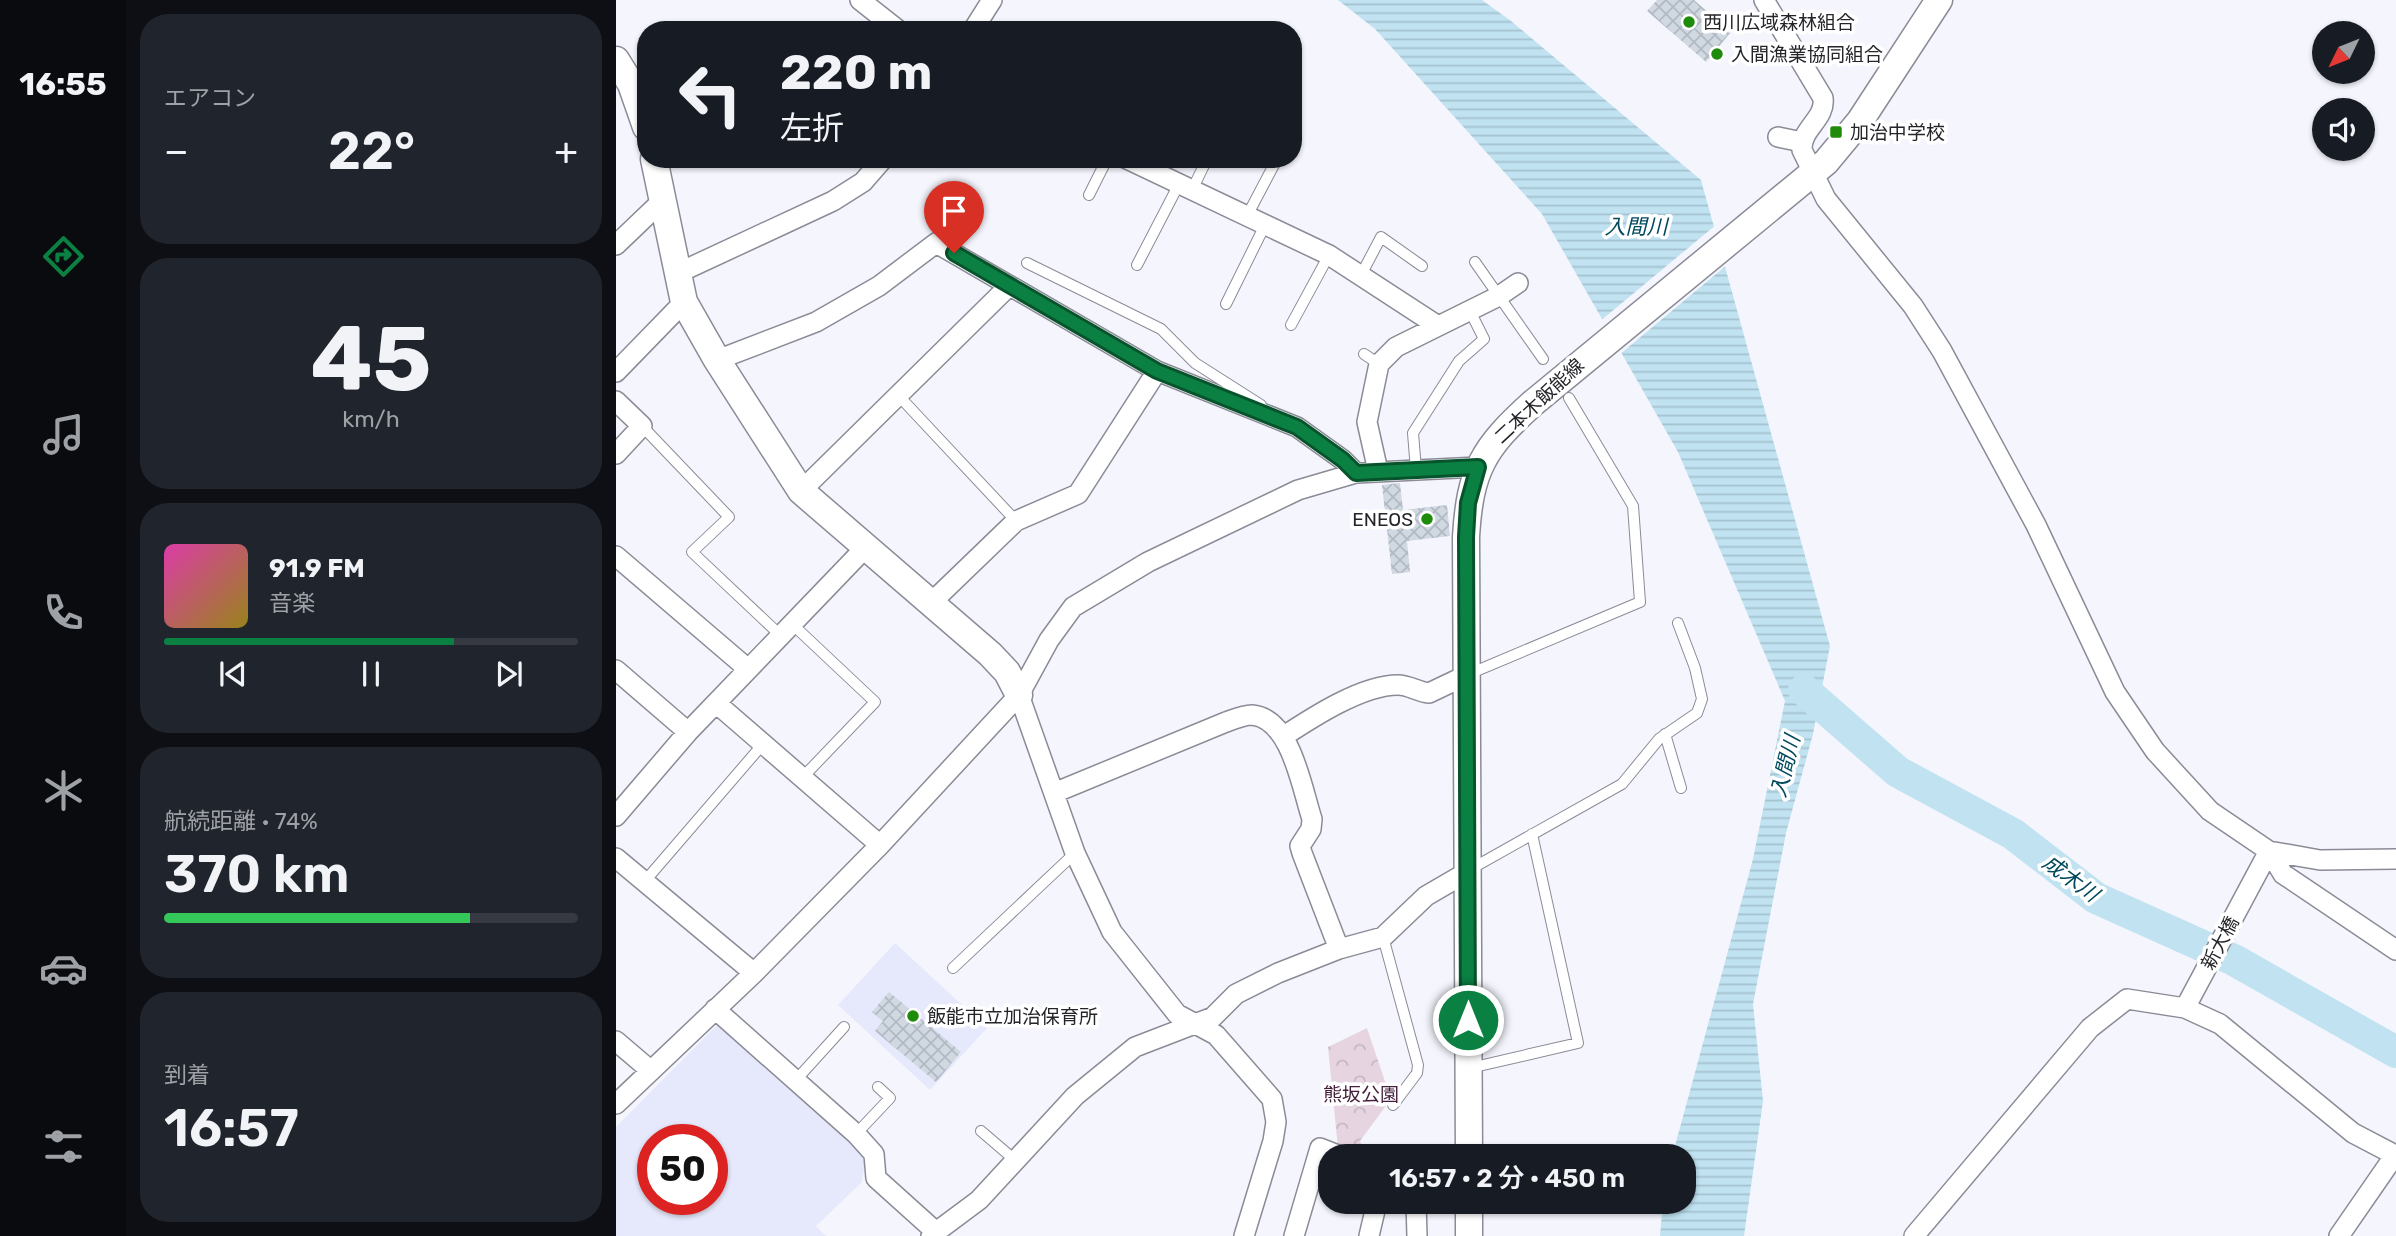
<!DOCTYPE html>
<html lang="ja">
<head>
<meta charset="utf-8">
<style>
	:root { --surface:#171b24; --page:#20242c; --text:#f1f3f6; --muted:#9ea1a6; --line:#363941; --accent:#0b8043 }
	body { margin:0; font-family:Rubik,"Noto Sans JP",sans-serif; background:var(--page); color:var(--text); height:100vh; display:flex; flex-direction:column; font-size:26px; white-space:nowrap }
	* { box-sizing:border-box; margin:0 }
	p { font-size:23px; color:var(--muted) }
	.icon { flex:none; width:38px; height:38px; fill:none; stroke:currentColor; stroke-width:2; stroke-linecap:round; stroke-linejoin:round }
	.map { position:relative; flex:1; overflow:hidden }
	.details { display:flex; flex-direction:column; gap:14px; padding:14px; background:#0d0f14; width:490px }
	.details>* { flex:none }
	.banner { position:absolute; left:21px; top:21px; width:665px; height:147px; border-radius:28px; box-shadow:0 2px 5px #0004; background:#171b24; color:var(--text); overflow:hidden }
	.needle { width:46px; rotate:227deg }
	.fabs { position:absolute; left:1696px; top:21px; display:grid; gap:14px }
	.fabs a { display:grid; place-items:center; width:63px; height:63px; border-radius:50%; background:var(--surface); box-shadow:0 2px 5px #0004; font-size:35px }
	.speed { position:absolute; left:21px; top:1124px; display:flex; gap:14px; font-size:35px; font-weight:700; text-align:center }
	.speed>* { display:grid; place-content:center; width:91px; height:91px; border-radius:50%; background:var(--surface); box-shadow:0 2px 5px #0004; line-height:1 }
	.speed .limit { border:10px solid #d22; background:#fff; color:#111 }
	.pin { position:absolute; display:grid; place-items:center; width:60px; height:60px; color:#fff; margin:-72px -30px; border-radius:50% 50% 50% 0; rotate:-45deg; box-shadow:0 0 7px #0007 }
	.pin .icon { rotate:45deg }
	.me { position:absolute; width:77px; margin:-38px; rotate:0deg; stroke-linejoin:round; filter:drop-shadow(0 0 5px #0008) }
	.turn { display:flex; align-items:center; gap:24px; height:147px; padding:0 28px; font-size:32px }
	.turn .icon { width:91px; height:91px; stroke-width:2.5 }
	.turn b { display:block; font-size:49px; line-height:60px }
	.big { font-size:52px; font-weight:600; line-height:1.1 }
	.details .tile { flex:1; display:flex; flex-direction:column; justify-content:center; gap:10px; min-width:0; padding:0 24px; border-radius:28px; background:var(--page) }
	.details .dial { align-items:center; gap:0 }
	.dial b { font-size:91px; line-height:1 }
	.song { display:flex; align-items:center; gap:21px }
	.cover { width:84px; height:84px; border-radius:10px; background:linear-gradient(135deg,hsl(320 70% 55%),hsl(50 70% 35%)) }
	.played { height:7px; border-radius:4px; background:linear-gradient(90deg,var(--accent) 70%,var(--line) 70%) }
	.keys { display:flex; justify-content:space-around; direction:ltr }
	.heat { display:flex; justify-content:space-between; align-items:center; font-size:38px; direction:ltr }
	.charge { height:10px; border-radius:5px; background:linear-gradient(90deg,#34c759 74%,var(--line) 0) }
	.trip { position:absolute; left:702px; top:1144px; width:378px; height:70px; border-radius:28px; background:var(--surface); box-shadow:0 2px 5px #0004; font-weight:600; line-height:70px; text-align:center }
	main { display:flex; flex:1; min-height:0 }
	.dock { display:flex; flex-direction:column; width:126px; justify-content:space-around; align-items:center; background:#090b0e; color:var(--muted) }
	.dock .icon { width:49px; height:49px }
	.dock .selected { color:var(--accent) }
	.dock b { font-size:32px; color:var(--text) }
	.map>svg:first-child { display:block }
	.built { fill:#e6e8fb; fill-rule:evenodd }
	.park { fill:url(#park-crowns) }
	.water { fill:url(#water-rules) }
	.pier { fill:#f5f6fd }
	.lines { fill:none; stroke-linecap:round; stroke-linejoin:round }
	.river { stroke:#c0e2f1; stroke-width:32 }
	.building { fill:url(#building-cross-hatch) }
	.lane-casing { stroke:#8a8b96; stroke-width:12 }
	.street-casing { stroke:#8a8b96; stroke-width:22 }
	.secondary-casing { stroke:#8a8b96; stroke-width:29 }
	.lane { stroke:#fff; stroke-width:10 }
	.street { stroke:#fff; stroke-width:19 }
	.secondary { stroke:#fff; stroke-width:26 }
	.route-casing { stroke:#07532c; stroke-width:18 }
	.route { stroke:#0b8043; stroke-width:12 }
	.poi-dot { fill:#1e8b0b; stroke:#fff; stroke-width:2.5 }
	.labels { text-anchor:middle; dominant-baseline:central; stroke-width:7; stroke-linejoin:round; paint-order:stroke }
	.poi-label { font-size:19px; fill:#242529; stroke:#fff; text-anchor:start }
	.street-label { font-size:19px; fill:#242529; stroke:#fff }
	.park-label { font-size:19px; fill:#431e3b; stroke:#fff }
	.water-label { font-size:21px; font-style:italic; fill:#01495d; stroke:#fff }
</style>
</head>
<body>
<main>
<nav class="dock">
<b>16:55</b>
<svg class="icon selected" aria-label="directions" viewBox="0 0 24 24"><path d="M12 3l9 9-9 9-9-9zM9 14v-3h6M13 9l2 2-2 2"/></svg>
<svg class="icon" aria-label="music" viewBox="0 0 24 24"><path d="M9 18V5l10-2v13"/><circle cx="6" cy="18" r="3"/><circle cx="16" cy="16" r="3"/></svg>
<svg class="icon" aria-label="phone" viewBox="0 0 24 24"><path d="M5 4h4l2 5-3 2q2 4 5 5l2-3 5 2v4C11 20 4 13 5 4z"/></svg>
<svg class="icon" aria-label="climate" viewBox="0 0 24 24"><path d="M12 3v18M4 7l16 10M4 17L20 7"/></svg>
<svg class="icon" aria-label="car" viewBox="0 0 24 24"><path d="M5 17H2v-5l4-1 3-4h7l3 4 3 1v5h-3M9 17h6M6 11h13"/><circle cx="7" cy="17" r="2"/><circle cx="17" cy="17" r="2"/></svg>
<svg class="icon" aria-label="filters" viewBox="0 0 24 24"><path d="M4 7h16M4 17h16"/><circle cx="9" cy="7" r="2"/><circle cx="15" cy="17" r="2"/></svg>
</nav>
<section class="details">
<div class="tile"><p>エアコン</p>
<div class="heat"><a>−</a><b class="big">22°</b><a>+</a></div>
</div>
<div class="tile dial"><b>45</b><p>km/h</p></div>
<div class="tile">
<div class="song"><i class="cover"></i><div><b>91.9 FM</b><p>音楽</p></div></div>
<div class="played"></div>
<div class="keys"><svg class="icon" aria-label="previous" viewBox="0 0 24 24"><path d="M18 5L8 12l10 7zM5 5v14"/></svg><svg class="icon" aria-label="pause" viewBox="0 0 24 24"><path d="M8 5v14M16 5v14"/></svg><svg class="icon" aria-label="next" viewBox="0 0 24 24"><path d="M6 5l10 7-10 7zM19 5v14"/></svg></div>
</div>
<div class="tile"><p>航続距離 · 74%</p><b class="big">370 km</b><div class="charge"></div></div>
<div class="tile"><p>到着</p><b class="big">16:57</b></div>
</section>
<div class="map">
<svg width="1780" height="1236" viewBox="0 0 1780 1236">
	<defs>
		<pattern id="park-crowns" width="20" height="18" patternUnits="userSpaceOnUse" patternTransform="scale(1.75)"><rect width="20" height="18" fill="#e6d5e1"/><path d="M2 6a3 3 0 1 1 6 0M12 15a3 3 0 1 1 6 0" fill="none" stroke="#c5b7c1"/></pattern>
		<pattern id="water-rules" width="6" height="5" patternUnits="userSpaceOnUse" patternTransform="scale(1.75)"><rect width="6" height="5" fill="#c0e2f1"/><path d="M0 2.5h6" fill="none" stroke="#a5c2cf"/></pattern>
		<pattern id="building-cross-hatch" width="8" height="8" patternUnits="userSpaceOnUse" patternTransform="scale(1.75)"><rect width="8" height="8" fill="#d0d8e2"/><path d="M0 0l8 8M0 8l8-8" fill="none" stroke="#b2b9c2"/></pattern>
	</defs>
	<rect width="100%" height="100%" fill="#f5f6fd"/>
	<path class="built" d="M279,943L371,1028L314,1090L222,1005Z
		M104,1022L250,1152L246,1182L200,1226L210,1236H0V1127ZM37,1139H96V1199H37Z"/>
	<path class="park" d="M751,1028L775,1099L744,1141L751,1157L722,1149L712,1047Z"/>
	<path class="water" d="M722,0H866L895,21L1085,180L1214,646L1197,734L1170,833L1137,1004L1147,1101L1128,1236H1044L1047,1202H1068V1157H1056L1137,859L1169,701L1062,452L926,214L759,29Z"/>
	<path class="pier" d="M1101,224L1112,264L1003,355L983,322Z"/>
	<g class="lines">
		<path class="river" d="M1188,690L1282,772L1397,834L1480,898L1618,960L1780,1052"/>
	</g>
	<path class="building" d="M1041,0H1078L1115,32L1090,62L1031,11Z
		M784,483L787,510L831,505L834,536L791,541L794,572L776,574L766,485Z
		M273,992L345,1052L320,1082L259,1031L267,1021L256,1012Z"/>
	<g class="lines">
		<defs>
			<path id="lane" d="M576,190L591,159
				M473,195L491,159
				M631,216L661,159
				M859,262L927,359
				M411,263L545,329L579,363L645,405
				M521,265L563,184
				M745,275L765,237L806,266
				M610,304L649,225
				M675,325L713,255
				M748,354L763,364
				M282,395L400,521
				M26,426L113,517L76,552L163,634
				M800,470L797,433L843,361L868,339L854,311
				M175,623L259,702L186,778
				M853,674L1024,602L1017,506L953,398
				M1049,734L1065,788
				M853,870L1006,784L1043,739L1081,713L1086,699L1079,668L1062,623
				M29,881L147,744
				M767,937L802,1065L801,1073L777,1105
				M337,968L459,853
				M854,1068L962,1043L916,834
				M180,1080L228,1027
				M365,1131L400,1161
				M240,1134L274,1098L262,1087"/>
			<path id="street" d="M244,0L282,30
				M1148,0L1207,98C1210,119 1185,128 1186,150L1210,199L1297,306L1326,351L1420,525L1499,692L1539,751L1594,811L1653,851L1704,860L1780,859
				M357,30L376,0
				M1162,137L1186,142
				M511,159L713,255L822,326
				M0,245L47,200
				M60,274L217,201L247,182L267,159
				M101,360L200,322L263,286L320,243L541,371L681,427L727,460L740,473
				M0,372L68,302
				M0,401L26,426L0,454
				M762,471L751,422L763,364L780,347L883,296L902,283
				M185,491L393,286
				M0,556L132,669
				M316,602L400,521L462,494L541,371
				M0,670L72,732
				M403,695L459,853L496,932L561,1014L600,1035L656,1099L660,1122L657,1141L628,1236
				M100,703L264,845
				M668,736C697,717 746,685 782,685C793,685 802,692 813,693L853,674
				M438,793L610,722C618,719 628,715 636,715C675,718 686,789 696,819L695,829L684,846L686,853L723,949
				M0,816L72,732L250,547
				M1653,851L1667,874L1780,950
				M0,858L138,973
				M1569,1008L1604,1024L1737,1133L1779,1155L1723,1236
				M99,1009L240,1134L258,1154L260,1178L320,1232L315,1236
				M0,1041L34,1070
				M0,1104L138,973L264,845L403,695L433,640L457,607L532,562L682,490L740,473L862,467
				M800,1202L801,1236
				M320,1232L363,1200L459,1096L519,1047L597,1017L620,994L662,973L723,949L767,937L810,896L853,871
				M678,1236L704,1148L727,1157
				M753,1236L761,1202
				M1298,1236L1474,1028L1511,999L1569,1008L1653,851"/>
			<path id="secondary" d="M0,60L15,84L30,127
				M38,159L68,302L101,360L185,491L374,654L391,672L403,695
				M853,1157L850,537C854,470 867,448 917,403L1210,162L1244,121L1323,0
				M853,1202V1236"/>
		</defs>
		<use href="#lane" class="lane-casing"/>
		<use href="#street" class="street-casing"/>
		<use href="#secondary" class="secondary-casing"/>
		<use href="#lane" class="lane"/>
		<use href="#street" class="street"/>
		<use href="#secondary" class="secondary"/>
	</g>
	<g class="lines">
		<defs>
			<path id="route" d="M338,253L541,371L681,427L727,460L740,473L862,467L852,503L850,537L852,1020"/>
		</defs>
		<use href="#route" class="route-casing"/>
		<use href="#route" class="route"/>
	</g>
	<g class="poi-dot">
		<circle cx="1073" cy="22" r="7"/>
		<circle cx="1101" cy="54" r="7"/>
		<rect x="1213" y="125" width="14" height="14" rx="3.5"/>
		<circle cx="811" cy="519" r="7"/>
		<circle cx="297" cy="1016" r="7"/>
	</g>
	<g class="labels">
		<g class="poi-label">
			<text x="1087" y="22">西川広域森林組合</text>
			<text x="1115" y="54">入間漁業協同組合</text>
			<text x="1234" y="132">加治中学校</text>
			<text x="797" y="519" text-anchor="end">ENEOS</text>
			<text x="311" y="1016">飯能市立加治保育所</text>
		</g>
		<g class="street-label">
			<text transform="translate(923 401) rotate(-43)">二本木飯能線</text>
			<text transform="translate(1604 943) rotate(-62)">新大橋</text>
		</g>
		<g class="park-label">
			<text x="745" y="1094">熊坂公園</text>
		</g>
		<g class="water-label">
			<text x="1020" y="226">入間川</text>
			<text transform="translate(1169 766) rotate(-76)">入間川</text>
			<text transform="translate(1455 878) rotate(36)">成木川</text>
		</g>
	</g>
</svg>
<div class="fabs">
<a><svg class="needle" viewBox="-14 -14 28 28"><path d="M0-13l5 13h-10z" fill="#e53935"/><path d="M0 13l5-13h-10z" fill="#9ea1a6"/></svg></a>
<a><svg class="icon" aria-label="sound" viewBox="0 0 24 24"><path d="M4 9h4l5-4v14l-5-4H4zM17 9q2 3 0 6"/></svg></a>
</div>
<div class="speed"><div class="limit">50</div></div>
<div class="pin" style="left:338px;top:253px;background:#d93025"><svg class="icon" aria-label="arrive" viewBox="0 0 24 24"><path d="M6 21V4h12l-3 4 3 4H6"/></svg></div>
<svg class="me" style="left:852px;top:1020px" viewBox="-20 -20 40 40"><circle r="17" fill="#0b8043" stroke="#fff" stroke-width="3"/><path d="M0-11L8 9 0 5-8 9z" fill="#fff"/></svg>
<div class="trip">16:57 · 2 分 · 450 m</div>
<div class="banner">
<div class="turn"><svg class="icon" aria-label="left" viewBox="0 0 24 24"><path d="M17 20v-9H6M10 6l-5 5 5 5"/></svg><div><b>220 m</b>左折</div></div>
</div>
</div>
</main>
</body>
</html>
